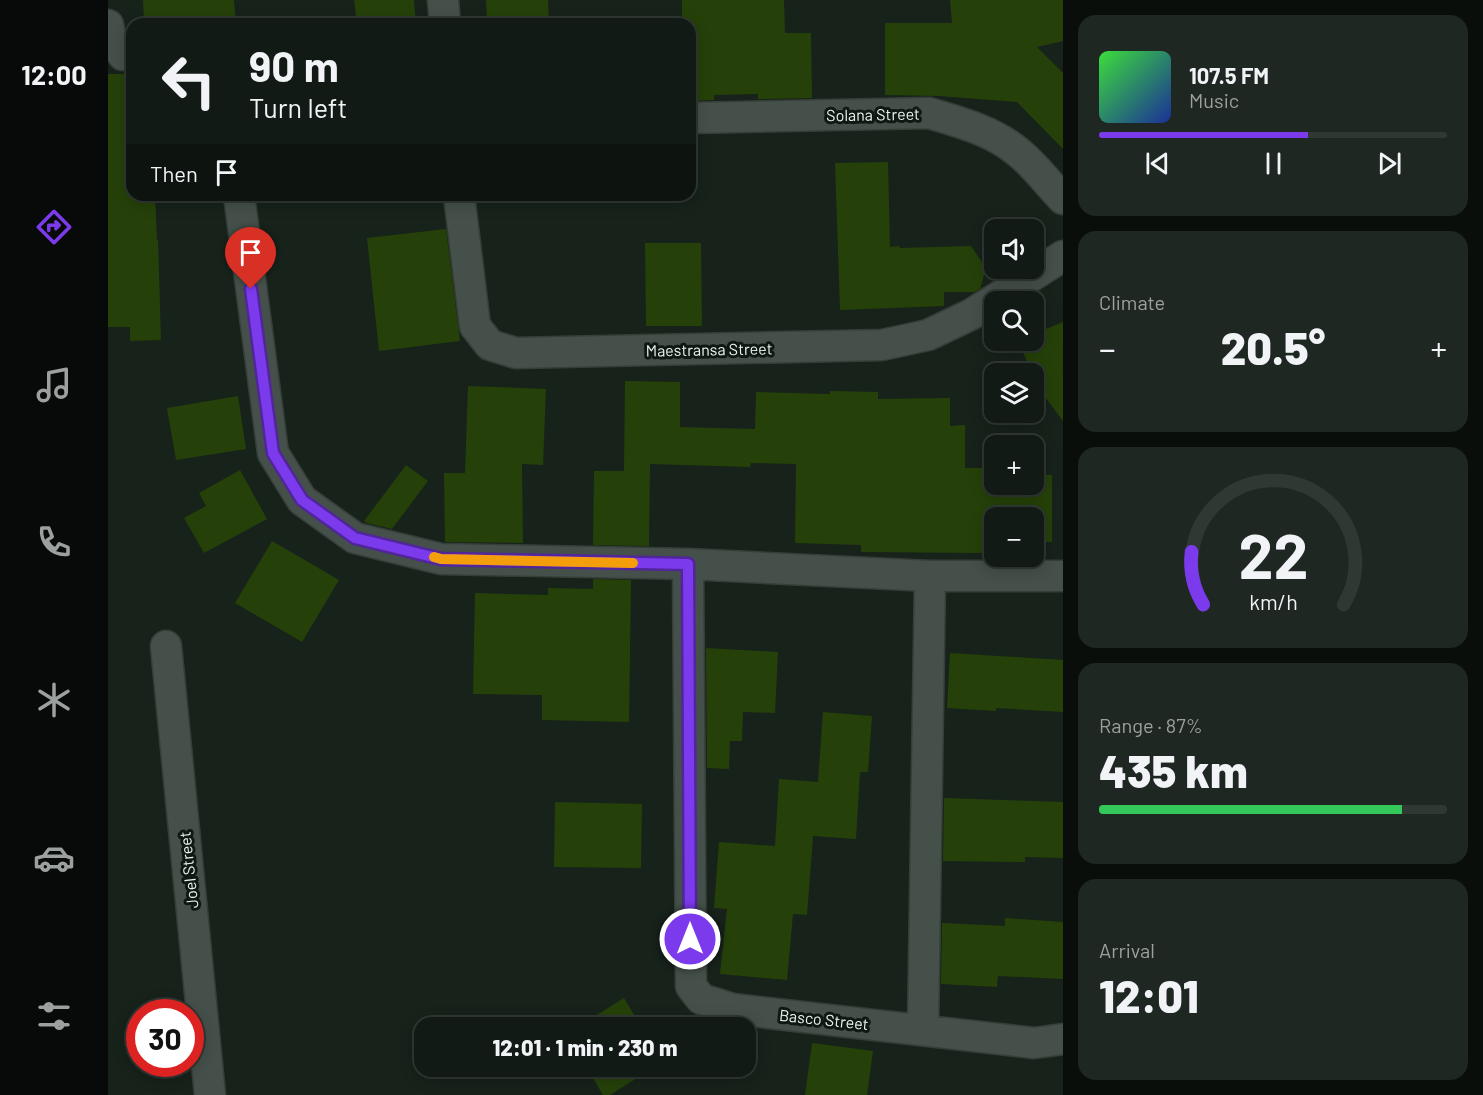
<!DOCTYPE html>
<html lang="en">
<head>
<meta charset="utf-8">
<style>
	:root { --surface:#111a14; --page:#1e2722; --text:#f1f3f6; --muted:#9ca1a0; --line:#303834; --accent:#7c3aed }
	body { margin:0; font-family:Barlow,sans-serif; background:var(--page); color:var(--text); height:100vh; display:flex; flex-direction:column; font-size:22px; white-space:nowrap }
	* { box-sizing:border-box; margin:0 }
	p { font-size:20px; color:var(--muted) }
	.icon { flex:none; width:33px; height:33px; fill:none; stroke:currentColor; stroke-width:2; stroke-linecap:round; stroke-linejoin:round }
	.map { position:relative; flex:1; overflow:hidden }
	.sheet { display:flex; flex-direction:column; gap:15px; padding:15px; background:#090e0b; width:420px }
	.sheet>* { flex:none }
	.banner { position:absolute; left:18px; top:18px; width:570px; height:183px; border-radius:18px; box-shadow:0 3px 15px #0003,0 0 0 2px var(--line); background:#111a14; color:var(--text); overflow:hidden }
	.tools { position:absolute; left:876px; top:219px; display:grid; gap:12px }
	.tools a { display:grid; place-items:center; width:60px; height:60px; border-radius:12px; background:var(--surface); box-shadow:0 3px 15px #0003,0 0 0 2px var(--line); font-size:30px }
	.speed { position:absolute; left:18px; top:999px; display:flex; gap:12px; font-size:30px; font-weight:700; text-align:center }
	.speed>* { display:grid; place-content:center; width:78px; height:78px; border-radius:50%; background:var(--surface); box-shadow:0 3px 15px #0003,0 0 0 2px var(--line); line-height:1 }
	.speed .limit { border:9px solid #d22; background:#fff; color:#111 }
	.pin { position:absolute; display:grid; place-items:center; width:51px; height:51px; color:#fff; margin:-62px -26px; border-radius:50% 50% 50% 0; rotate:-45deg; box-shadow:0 0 6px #0007 }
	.pin .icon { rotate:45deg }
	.me { position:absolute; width:66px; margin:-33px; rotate:0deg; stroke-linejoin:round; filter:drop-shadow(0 0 4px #0008) }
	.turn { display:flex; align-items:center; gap:21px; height:126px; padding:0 24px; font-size:27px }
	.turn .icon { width:78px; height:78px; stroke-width:2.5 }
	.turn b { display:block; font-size:42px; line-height:51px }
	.then { display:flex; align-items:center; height:57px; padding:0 24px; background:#0003; gap:12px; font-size:22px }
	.big { font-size:45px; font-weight:800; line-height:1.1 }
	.sheet .tile { flex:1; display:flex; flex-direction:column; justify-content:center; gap:9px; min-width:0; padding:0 21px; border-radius:18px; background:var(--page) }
	.sheet .dial { align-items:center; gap:0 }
	.dial svg { height:156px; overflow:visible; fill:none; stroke:var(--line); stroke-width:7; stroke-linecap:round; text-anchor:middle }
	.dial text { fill:var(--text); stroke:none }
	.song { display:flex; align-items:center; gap:18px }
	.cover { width:72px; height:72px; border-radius:9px; background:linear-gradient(135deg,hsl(120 70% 55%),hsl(230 70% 35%)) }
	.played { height:6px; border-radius:3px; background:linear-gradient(90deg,var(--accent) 60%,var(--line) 60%) }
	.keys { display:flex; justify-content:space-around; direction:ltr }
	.heat { display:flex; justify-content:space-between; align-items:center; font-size:33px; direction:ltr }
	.charge { height:9px; border-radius:4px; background:linear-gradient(90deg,#34c759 87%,var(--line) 0) }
	.trip { position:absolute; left:306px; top:1017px; width:342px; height:60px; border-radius:18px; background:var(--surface); box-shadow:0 3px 15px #0003,0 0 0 2px var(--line); font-weight:800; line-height:60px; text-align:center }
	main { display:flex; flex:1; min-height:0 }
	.menu { display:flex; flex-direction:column; width:108px; justify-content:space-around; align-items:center; background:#070a08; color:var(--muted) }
	.menu .icon { width:42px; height:42px }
	.menu .selected { color:var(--accent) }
	.menu b { font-size:27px; color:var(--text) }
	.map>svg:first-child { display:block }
	.building { fill:#254109 }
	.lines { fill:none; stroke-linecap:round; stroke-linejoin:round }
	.minor-casing { stroke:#363e39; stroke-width:33 }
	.minor { stroke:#445049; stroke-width:30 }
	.route-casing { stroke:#51269a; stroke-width:15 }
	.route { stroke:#7c3aed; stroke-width:10 }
	.slow { stroke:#f59e0b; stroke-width:10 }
	.labels { text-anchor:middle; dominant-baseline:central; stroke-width:6; stroke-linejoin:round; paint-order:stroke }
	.street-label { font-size:16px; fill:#edf4f0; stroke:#0e1912 }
</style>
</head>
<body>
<main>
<nav class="menu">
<b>12:00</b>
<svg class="icon selected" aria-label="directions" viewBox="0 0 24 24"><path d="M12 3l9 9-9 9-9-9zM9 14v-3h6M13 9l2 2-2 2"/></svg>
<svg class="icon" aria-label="music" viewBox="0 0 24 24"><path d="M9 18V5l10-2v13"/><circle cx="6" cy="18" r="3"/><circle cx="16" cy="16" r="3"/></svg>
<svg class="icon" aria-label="phone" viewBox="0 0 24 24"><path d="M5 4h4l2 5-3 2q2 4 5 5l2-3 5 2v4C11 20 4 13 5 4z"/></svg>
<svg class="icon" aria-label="climate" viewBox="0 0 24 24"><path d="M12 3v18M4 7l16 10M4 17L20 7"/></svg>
<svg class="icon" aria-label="car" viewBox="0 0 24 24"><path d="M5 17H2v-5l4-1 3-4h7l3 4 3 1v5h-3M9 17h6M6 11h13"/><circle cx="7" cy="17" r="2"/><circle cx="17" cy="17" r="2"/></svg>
<svg class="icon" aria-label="filters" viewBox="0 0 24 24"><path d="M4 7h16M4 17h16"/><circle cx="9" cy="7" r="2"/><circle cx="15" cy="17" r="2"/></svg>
</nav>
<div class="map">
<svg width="955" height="1095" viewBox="0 0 955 1095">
	<rect width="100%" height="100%" fill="#17221b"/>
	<path class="building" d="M35,0H126L128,24H36Z
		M246,0H306L308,24H249Z
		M378,0H440L441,24H379Z
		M574,0H676L677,33H703L704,98L650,99V94L606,95V100L582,101V24H574Z
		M842,0H955V41L929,47L955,73V149L909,102L831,96L777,95V23H844Z
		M0,74H19L22,128H24V195H47L49,240H50L53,340L22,341V327H0Z
		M780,162L782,247L791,246L792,248L863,246L878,268L872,289L867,292H836V306L732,310L727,163Z
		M338,229L352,341L271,351L259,238Z
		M537,243H593L594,326H538Z
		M955,322V421L929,386L926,378V374H924L914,349L931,342L928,333Z
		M517,381L572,382V427L647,429L648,392L722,394V391L770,392V399L842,398V426L857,425V468H874V475H886V484H926V475H944V542H926V518H886V541H874V553L753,552V545L687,543L688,464L643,463L642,467L542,464L541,546L485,545L486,471H516Z
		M360,386L438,389L435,465L414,464L415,543L337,542L336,473H357Z
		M130,396L138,449L68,460L59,408Z
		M298,465L320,481L284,529L259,523L256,521Z
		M132,470L159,519L96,553L76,518L98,506L91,493Z
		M164,541L231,580L194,642L127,603Z
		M485,579L523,580L521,722L434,720V695L365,694L367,593L440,595V588L485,589Z
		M598,648L670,652L667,713L635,712L634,741H622L621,769L599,768Z
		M842,653L955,660V712L888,708V711L839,708Z
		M715,712L764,716L760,772H752L748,839L705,836L699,915L685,914L679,980L612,974L619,909L606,908L611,842L667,846L671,779L710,782Z
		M836,798L955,802V858L917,857V862L835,861Z
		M447,802L534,804L533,868L446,867Z
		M897,918L955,922V979L890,976L889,987L833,984L834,923L897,926Z
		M516,998L534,1028H468Z
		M704,1043L765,1051L759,1095H697Z
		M478,1066H548L502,1095H495Z"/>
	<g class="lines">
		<defs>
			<path id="minor" d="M335,0L337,24
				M0,25L2,35L15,55H24
				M582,118L821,113C852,122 885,131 910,152C927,165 940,184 955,199
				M131,195L165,453L194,500L247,538L333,559L580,564L822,576H955
				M351,195L367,326L382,345L408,353L774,345L820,335L864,314L955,256
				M580,564L583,986L593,999L625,1009L926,1043L955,1039
				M58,646L102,1095
				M815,1030L822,576"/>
		</defs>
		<use href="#minor" class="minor-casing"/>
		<use href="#minor" class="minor"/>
	</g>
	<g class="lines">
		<defs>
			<path id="route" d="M143,289L165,453L194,500L247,538L333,559L580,564L582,939"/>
		</defs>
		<use href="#route" class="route-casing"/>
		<use href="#route" class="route"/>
		<path class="slow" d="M326,557L333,559L525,563"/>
	</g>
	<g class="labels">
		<g class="street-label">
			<text transform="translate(765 114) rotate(-1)">Solana Street</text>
			<text transform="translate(601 349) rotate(-1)">Maestransa Street</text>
			<text transform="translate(80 870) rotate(-96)">Joel Street</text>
			<text transform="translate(716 1019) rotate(6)">Basco Street</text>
		</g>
	</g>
</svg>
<div class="tools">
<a><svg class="icon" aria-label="sound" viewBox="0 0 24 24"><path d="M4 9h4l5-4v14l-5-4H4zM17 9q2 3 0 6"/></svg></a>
<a><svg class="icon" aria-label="search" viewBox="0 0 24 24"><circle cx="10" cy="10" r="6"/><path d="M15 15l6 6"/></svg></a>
<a><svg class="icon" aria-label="layers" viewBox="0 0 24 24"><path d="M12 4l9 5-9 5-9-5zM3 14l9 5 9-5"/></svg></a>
<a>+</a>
<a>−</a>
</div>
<div class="speed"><div class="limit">30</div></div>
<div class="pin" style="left:143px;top:289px;background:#d93025"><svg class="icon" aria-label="arrive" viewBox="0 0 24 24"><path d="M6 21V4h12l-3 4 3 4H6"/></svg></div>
<svg class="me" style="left:582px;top:939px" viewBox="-20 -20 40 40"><circle r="17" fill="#7c3aed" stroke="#fff" stroke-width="3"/><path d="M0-11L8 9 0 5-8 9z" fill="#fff"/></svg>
<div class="trip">12:01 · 1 min · 230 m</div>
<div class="banner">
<div class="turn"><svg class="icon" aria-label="left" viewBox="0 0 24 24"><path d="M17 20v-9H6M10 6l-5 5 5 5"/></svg><div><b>90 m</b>Turn left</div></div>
<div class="then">Then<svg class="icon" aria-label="arrive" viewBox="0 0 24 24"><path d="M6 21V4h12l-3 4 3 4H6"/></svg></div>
</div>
</div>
<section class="sheet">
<div class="tile">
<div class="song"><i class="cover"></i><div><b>107.5 FM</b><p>Music</p></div></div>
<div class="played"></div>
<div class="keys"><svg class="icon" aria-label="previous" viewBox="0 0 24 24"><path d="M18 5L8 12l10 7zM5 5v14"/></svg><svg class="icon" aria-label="pause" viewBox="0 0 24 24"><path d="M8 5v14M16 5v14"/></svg><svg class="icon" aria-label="next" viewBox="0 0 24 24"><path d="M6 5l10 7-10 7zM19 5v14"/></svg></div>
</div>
<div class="tile"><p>Climate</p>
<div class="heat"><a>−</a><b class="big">20.5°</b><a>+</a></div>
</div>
<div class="tile dial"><svg viewBox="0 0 100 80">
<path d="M14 69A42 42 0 1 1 86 69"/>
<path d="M14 69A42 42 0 0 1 8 42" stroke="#7c3aed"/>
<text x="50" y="56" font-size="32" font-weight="700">22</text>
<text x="50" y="72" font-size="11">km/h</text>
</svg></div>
<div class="tile"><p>Range · 87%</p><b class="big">435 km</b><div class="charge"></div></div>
<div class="tile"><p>Arrival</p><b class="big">12:01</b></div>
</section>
</main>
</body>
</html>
